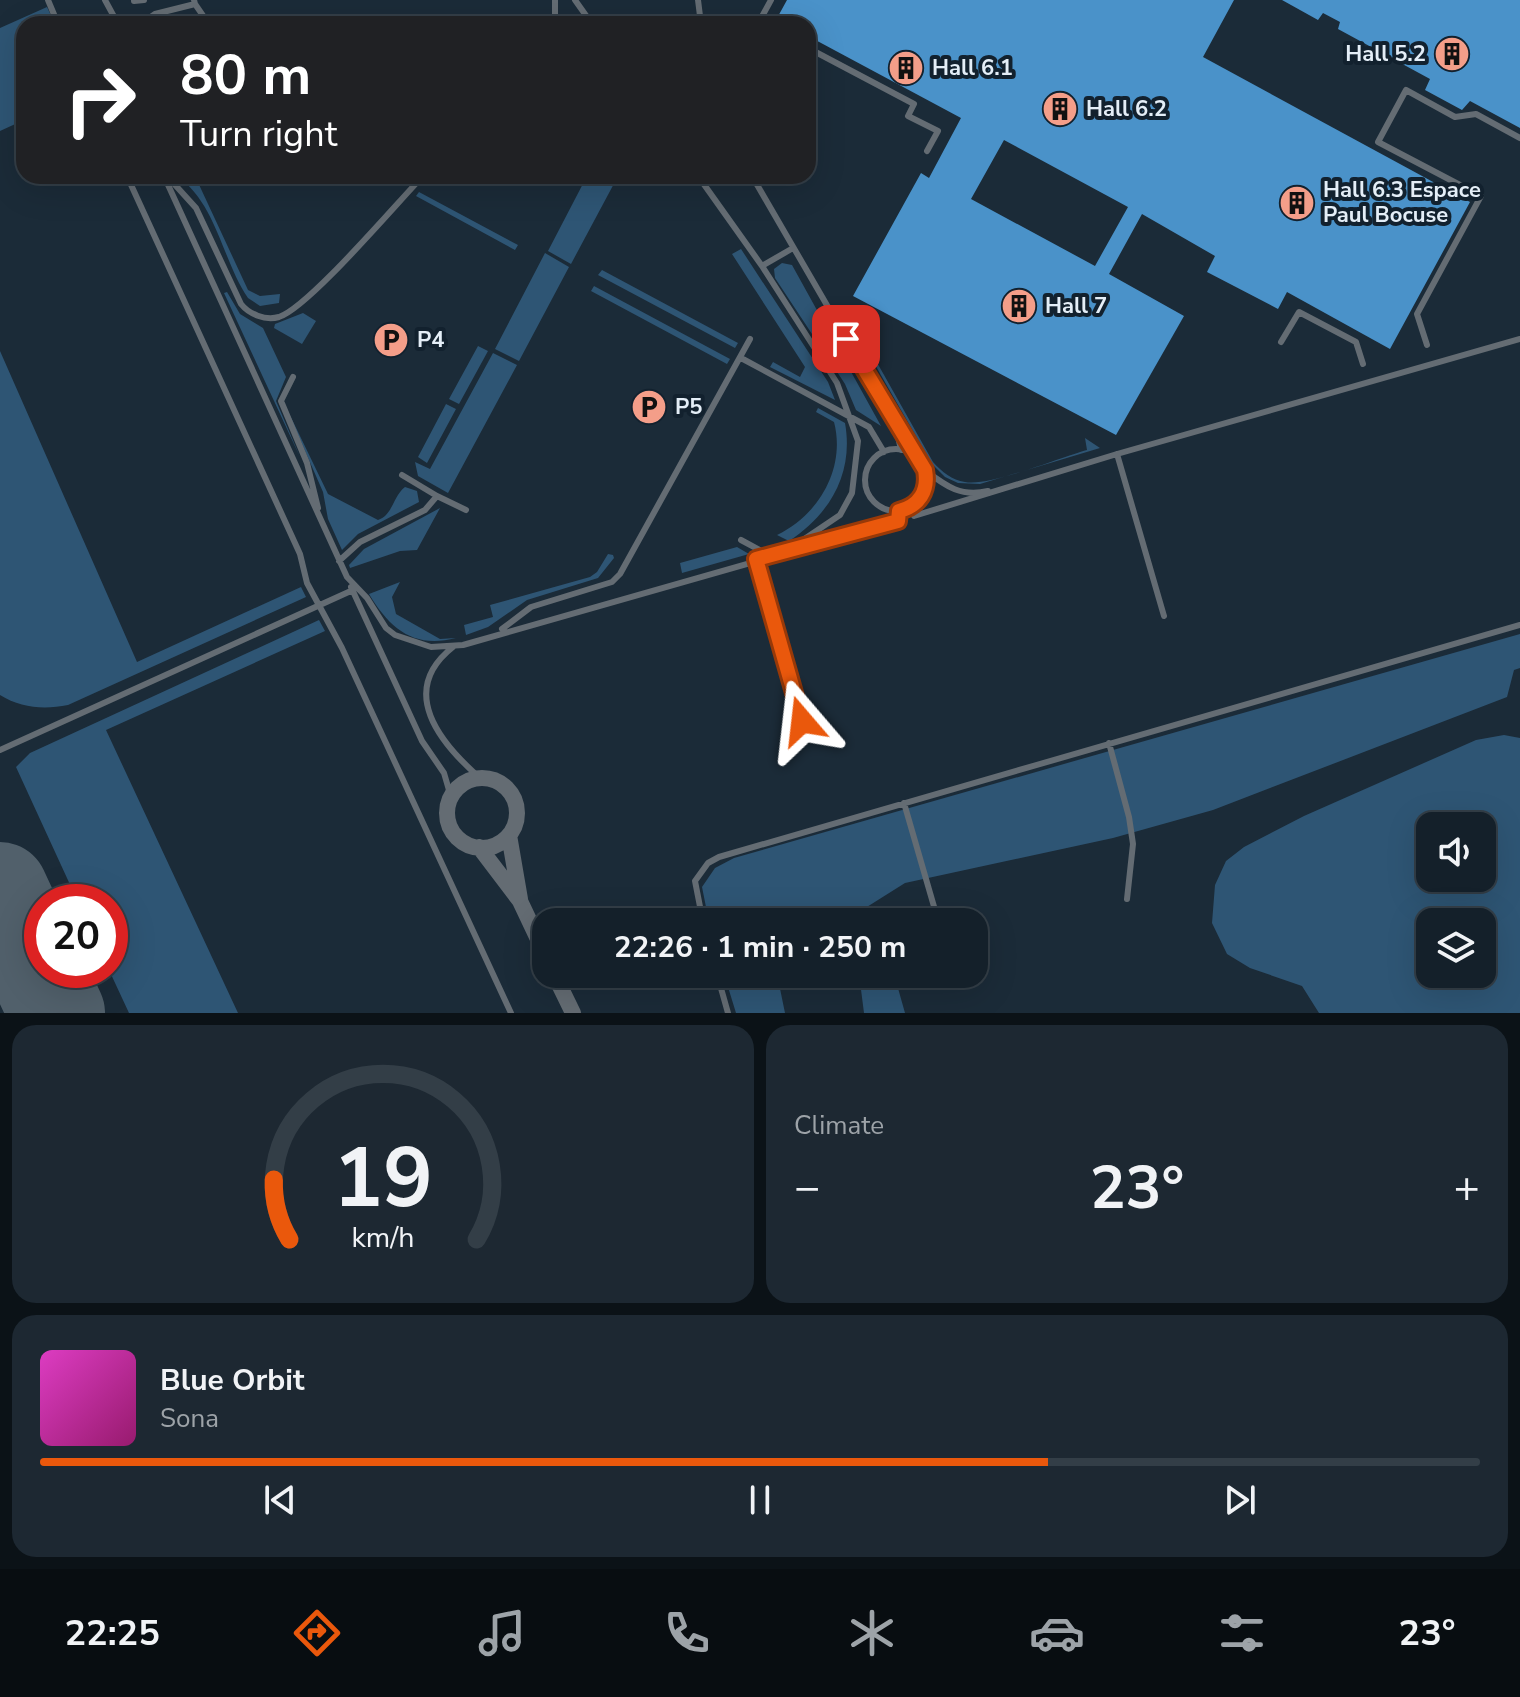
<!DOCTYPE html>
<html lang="en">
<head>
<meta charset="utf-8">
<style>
	:root { --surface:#14202a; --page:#1d2832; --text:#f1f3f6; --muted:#9da3a8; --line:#333e47; --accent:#ea580c }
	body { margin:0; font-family:"Nunito Sans",sans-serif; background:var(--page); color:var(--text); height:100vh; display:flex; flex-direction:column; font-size:30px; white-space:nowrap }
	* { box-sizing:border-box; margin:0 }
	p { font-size:26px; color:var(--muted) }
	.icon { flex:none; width:44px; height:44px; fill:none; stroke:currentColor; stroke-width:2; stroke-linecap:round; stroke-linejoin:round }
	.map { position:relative; height:1013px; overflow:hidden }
	.sheet { display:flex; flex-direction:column; gap:12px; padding:12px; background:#0b1217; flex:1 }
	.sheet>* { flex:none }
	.hud { position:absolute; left:16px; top:16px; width:800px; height:168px; border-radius:24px; box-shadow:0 8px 32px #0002,0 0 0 2px var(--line); background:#202124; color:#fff; overflow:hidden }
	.buttons { position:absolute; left:1416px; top:812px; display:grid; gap:16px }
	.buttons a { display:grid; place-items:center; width:80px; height:80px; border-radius:16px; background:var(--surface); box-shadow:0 8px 32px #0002,0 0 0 2px var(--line); font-size:40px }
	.speed { position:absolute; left:24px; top:884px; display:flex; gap:16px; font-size:40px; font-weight:700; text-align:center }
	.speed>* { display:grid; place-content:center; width:104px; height:104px; border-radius:50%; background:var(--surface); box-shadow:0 8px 32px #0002,0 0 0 2px var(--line); line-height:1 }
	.speed .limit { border:12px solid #d22; background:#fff; color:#111 }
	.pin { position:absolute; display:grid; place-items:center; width:68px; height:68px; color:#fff; margin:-34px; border-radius:16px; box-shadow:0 4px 12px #0006 }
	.me { position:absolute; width:88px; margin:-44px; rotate:343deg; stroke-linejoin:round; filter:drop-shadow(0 0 6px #0008) }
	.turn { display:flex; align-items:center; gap:28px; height:168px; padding:0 32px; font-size:36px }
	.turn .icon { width:104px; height:104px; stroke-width:2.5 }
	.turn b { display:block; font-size:56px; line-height:68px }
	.big { font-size:60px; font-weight:700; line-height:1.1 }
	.sheet .card { flex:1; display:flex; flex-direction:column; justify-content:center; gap:12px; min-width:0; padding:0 28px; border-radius:24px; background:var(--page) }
	.sheet .dial { align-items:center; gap:0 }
	.dial svg { height:208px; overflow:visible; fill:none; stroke:var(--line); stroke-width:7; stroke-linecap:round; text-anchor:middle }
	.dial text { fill:var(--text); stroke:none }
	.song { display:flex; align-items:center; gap:24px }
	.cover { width:96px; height:96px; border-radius:12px; background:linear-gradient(135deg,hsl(310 70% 55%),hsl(320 70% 35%)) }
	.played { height:8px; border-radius:4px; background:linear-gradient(90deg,var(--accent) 70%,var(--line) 70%) }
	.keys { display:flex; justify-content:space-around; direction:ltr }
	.heat { display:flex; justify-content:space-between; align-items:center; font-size:44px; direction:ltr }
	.sheet .tiles { flex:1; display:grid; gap:12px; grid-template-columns:1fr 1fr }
	.card:last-child { grid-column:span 2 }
	.trip { position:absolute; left:532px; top:908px; width:456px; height:80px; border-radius:24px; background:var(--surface); box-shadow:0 8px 32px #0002,0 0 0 2px var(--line); font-weight:700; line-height:80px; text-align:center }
	.tabs { display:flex; height:128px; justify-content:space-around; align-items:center; background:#080d11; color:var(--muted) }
	.tabs .icon { width:56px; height:56px }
	.tabs .selected { color:var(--accent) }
	.tabs b { font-size:36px; color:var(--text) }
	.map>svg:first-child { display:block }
	.green { fill:#2e5574; fill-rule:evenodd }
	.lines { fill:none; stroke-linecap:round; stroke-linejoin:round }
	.runway { stroke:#51606b; stroke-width:96 }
	.building { fill:#4a92c9; fill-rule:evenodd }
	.service { stroke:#646c73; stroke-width:6 }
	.tertiary { stroke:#646c73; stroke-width:16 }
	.route-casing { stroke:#983908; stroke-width:20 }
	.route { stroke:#ea580c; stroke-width:14 }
	.labels { text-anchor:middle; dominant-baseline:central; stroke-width:8; stroke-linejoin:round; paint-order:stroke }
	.poi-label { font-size:22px; font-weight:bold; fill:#e4eef7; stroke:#12212e; text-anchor:start }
</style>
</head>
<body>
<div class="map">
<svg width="1520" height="1013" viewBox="0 0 1520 1013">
	<rect width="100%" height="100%" fill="#1b2b38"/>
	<path class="green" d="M47,7L55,24H24V120L0,131V28Z
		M177,176H195L248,290L260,296L280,294L279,303L260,306L248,298C222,260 217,204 177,176Z
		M587,176L617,178L571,264L548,251Z
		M419,192L518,245L515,250L416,196Z
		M741,249L828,382L835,400L770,367L773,362L800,377L805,367L732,254Z
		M545,253L569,267L519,361L495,349Z
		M782,263L792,265L881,426L856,410L845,384L775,278L774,269Z
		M602,270L738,343L735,348L598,275Z
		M594,286L730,359L727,364L591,291Z
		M227,292L240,314L263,328L286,377L276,401L300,457L224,293Z
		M843,309L865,320L857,327L933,462C942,472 952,480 965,482C989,487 1061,457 1087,450L1085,438L1100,448L980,484L958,483L945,477L932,464Z
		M303,313L316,321L302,344L274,328L275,324Z
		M478,346L488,351L459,404L449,399Z
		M0,351L137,662L301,587L306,597L68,705C44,710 21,708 0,695Z
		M493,353L517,365L448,493L418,476L415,462L430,469Z
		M446,404L456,409L427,463L418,457Z
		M285,405L328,494L378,520C393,515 393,496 405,487L417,491L419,502L358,534L342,550L328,519L323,492Z
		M818,408L845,423C854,473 830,514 789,541L777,535C819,515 846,468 834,422L816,412Z
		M440,508L417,550L400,551L350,568L349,565L364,549Z
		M737,547L749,554L682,573L680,563Z
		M608,554L613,555L614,558L598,578L527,600L488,627L466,635L464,625L493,617L490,605L590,577L597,572Z
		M400,582L392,597L396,614L440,639L456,638C414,649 390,629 369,594Z
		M319,620L325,631L106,730L238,1013H129L109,970L110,902H78L16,767L30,753Z
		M1520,634V668L1514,670L1507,697L1213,810L1113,838L905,883L843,922H709L702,887L715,868L734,858Z
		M1504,735L1520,738V1013H1319L1302,986L1250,968L1227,954L1212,923L1215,885L1226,861L1244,847L1304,816L1476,740ZM1430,826H1482V878H1430ZM1430,922H1482V974H1430Z
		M724,974H777L785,1013H736Z
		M859,974H894L905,1013H864Z"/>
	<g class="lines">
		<path class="runway" d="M0,890L57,1013"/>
	</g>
	<path class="building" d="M787,0H1234L1203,57L1470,202L1390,349L1287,292L1278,309L1207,272L1215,256L1142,214L1109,274L1184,316L1116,435L853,296L921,173L929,178L961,118L808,36V24H785L776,20ZM1004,140L1128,207L1095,266L971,199Z
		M1282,0H1520V128L1470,101L1462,110L1425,90L1430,79L1338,29L1340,22L1323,13L1318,20Z"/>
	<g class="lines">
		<path class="service" d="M48,0L58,24
			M105,0L118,24
			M575,0L592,24
			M698,0L701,24
			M134,1L144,0
			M195,4L206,20
			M141,24L155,14L195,4L194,0
			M555,24V0
			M763,24L759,22L771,0
			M808,48L914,104L908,116L938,131L927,151
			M127,176L300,554L307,583L342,648L511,1013
			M164,176L347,577L367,598L386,628L395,635L431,647L463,645L898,521L899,511
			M167,176L196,208L241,304C249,314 265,321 279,317C308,308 396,204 423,176
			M698,176L762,266L837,383L858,441L852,493L840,515L791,548
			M752,176L915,457
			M762,266L793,248
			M1281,342L1299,312L1356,342L1363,364
			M1427,345L1417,314L1481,196L1378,142L1406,90L1455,117L1476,114L1520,138
			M741,358L869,427L884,452
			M293,377L281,401L307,463L318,508
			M896,427L901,450
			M865 480a31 31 0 1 1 62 0a31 31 0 1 1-62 0Z
			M1117,454L1164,616
			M926,471C947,487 961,497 988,491
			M437,496L466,510
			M910,508L914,516L1117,454L1520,339
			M741,540L769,555
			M756,559L802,721
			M339,561L360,542L425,510L437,496L402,475
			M351,587L422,741L444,773L451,797
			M502,629L531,607L612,582L620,574L750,339
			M453,647C397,691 440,743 480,778
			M1109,743L1129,817L1133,844L1127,899
			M0,750L353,590
			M904,803L935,910
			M703,922L695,881L708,863L719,857L1520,625
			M717,974L728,1013"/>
		<path class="tertiary" d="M447 813a35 35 0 1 1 70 0a35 35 0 1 1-70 0Z
			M509,835L520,899
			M479,847L520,901L546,956
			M554,974L573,1013"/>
	</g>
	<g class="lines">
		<defs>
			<path id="route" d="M802,721L756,559L898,521L899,511C919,506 929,491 925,470L846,339"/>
		</defs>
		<use href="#route" class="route-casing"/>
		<use href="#route" class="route"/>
	</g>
	<defs>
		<symbol id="building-disc" viewBox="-11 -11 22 22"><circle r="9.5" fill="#f49e89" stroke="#12212e"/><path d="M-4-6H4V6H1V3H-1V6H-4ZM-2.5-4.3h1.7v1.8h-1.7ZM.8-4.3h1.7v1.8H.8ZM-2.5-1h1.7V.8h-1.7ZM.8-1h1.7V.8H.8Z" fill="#111"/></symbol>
		<symbol id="parking-disc" viewBox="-11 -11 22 22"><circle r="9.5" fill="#f49e89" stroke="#12212e"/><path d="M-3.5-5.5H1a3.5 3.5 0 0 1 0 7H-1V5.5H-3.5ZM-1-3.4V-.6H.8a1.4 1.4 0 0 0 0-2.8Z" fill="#111"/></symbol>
	</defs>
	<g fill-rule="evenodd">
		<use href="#building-disc" x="1432" y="34" width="40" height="40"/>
		<use href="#building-disc" x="886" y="48" width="40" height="40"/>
		<use href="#building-disc" x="1040" y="89" width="40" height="40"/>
		<use href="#building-disc" x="1277" y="183" width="40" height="40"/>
		<use href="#building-disc" x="999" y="286" width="40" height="40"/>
		<use href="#parking-disc" x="371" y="320" width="40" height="40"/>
		<use href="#parking-disc" x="629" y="387" width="40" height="40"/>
	</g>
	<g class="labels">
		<g class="poi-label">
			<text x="1426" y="54" text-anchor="end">Hall 5.2</text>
			<text x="932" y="68">Hall 6.1</text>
			<text x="1086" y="109">Hall 6.2</text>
			<text x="1323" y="190">Hall 6.3 Espace<tspan x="1323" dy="25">Paul Bocuse</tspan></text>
			<text x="1045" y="306">Hall 7</text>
			<text x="417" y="340">P4</text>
			<text x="675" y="407">P5</text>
		</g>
	</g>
</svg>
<div class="buttons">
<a><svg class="icon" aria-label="sound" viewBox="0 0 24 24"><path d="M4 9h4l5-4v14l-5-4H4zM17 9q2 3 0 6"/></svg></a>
<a><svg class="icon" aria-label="layers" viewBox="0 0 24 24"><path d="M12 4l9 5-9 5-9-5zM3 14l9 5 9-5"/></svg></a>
</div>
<div class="speed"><div class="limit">20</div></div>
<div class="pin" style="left:846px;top:339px;background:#d93025"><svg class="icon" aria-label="arrive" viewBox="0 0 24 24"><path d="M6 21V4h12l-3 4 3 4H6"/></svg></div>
<svg class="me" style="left:802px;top:721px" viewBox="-20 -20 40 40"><path d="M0-17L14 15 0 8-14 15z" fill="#ea580c" stroke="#fff" stroke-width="4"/></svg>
<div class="trip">22:26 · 1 min · 250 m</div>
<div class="hud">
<div class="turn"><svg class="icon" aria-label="right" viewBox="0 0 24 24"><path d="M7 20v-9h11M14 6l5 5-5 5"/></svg><div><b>80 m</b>Turn right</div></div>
</div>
</div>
<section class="sheet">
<div class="tiles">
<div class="card dial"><svg viewBox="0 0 100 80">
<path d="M14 69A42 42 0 1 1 86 69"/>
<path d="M14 69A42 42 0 0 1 8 46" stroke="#ea580c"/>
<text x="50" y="56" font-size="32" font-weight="700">19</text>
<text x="50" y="72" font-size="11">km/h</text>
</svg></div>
<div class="card"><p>Climate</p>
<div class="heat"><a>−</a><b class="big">23°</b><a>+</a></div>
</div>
<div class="card">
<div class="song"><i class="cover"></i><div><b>Blue Orbit</b><p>Sona</p></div></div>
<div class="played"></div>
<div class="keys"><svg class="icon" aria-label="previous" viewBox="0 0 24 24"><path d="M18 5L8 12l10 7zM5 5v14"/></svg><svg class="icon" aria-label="pause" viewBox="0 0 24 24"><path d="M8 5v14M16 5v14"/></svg><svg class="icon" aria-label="next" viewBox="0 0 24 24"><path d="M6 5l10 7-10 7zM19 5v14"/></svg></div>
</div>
</div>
</section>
<nav class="tabs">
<b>22:25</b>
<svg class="icon selected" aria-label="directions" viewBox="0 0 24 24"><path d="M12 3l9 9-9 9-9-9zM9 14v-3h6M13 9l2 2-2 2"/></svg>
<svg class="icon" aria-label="music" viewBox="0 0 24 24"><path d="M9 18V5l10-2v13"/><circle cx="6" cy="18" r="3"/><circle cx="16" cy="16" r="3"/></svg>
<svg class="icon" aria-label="phone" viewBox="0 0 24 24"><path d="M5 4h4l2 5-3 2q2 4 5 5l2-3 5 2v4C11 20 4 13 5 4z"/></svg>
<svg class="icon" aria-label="climate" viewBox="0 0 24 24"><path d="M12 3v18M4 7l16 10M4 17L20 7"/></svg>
<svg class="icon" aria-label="car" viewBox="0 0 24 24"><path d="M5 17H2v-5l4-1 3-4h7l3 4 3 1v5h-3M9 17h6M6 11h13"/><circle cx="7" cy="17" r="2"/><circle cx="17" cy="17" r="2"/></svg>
<svg class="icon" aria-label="filters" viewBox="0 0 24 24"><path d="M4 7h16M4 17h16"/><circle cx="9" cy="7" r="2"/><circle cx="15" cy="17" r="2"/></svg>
<b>23°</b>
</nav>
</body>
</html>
